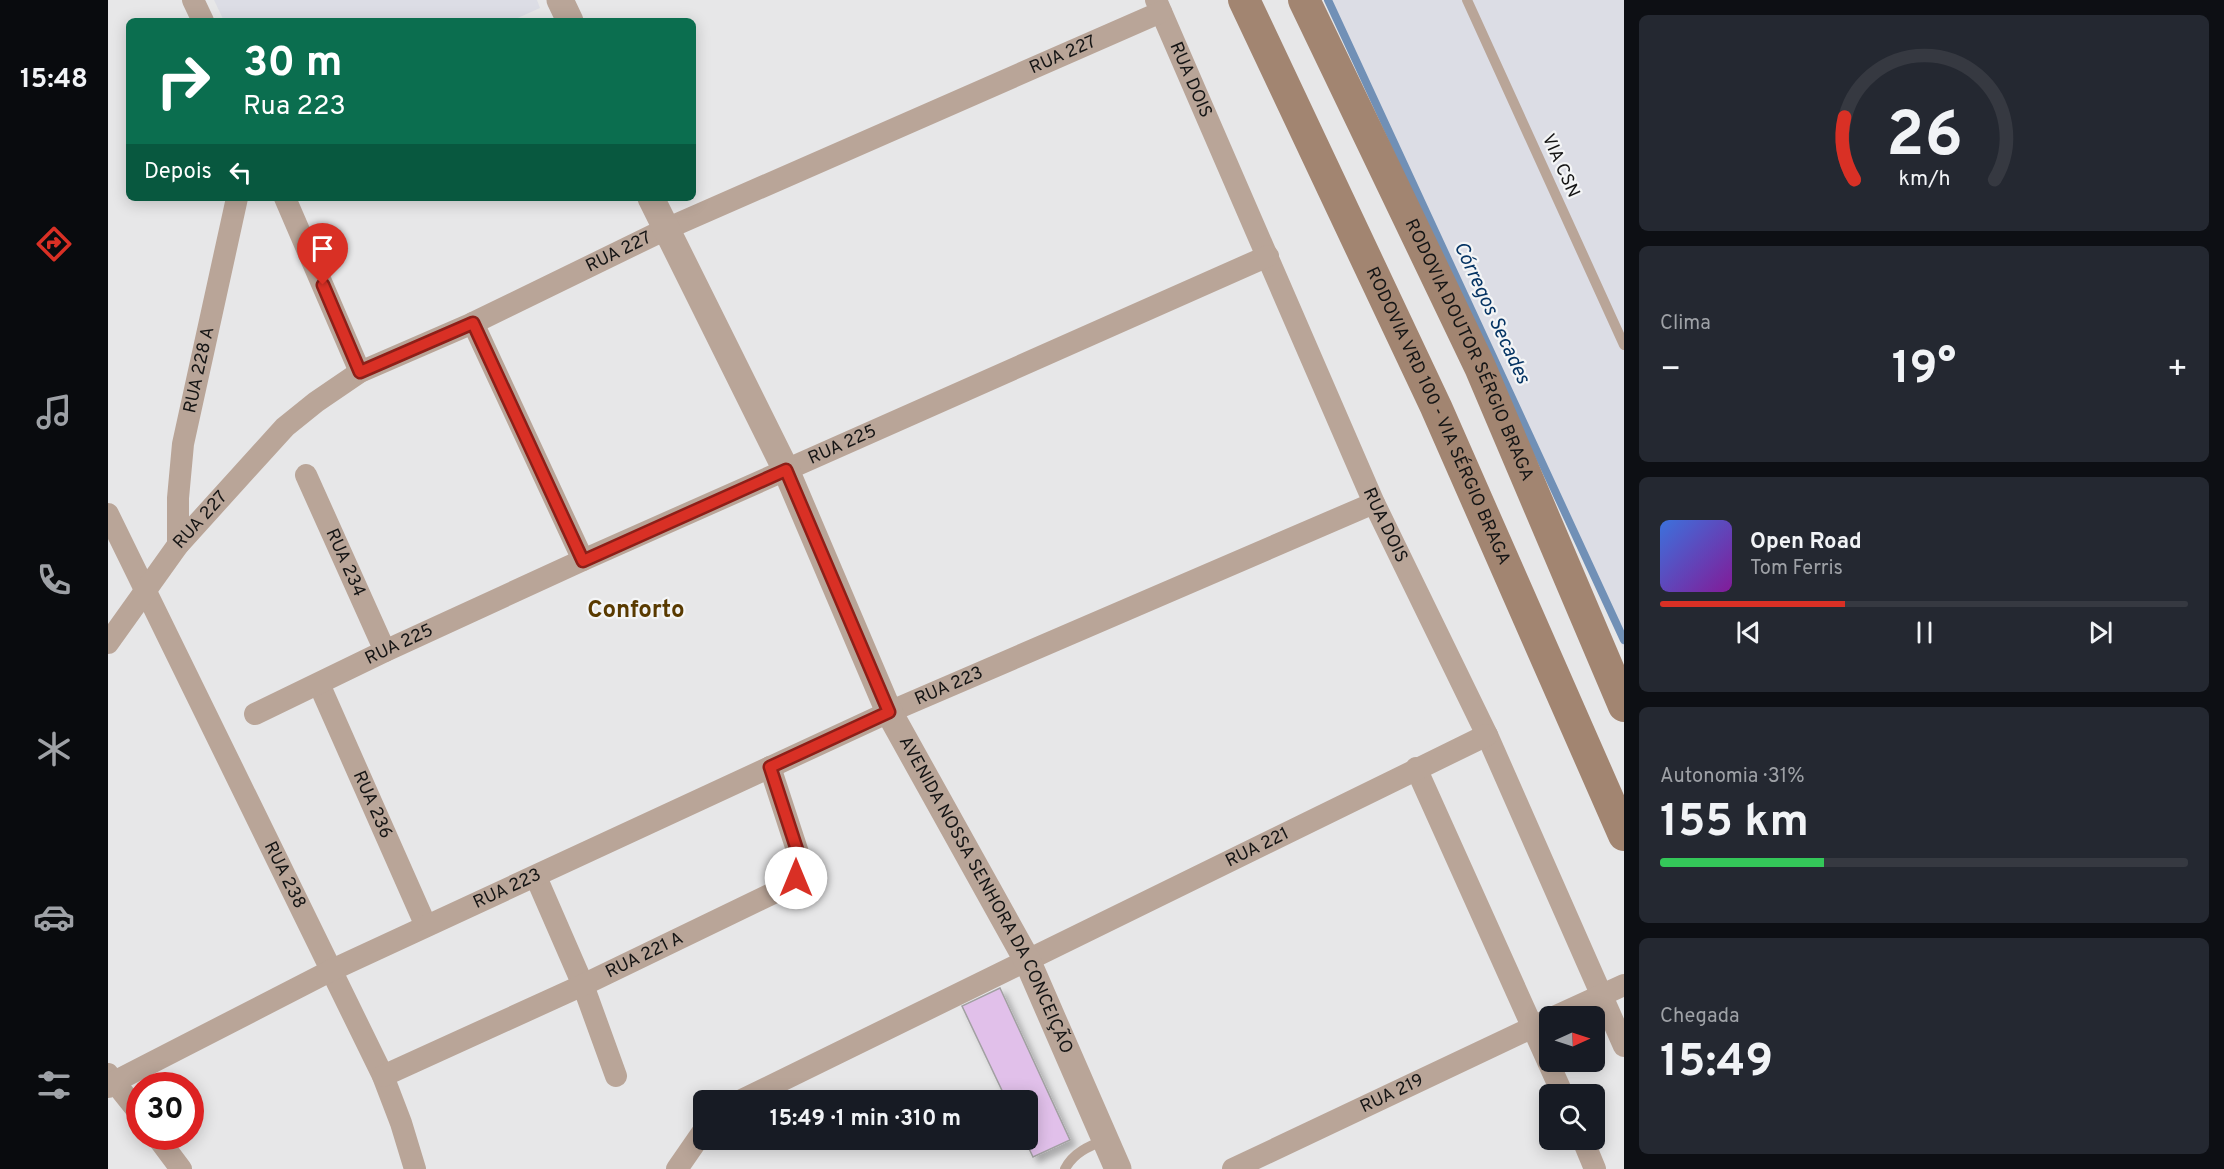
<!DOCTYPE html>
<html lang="pt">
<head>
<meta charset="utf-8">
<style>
	:root { --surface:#171b24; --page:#242831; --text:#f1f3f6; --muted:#9ea1a6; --line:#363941; --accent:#d93025 }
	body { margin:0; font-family:Overpass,sans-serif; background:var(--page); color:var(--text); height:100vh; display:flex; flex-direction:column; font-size:22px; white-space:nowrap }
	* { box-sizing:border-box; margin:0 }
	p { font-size:20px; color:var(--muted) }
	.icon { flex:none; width:33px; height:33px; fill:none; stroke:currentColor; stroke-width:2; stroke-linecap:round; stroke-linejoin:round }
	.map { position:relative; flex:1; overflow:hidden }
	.sheet { display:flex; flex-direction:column; gap:15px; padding:15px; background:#0d0f14; width:600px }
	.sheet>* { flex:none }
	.banner { position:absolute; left:18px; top:18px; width:570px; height:183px; border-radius:9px; box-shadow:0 3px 15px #0003; background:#0b6e4f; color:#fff; overflow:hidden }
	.needle { width:39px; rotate:87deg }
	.tools { position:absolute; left:1431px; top:1006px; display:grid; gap:12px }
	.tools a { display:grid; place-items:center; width:66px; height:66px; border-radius:9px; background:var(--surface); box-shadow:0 3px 15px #0003; font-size:30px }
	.speed { position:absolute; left:18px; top:1072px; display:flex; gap:12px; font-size:30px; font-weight:700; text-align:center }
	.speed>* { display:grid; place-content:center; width:78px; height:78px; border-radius:50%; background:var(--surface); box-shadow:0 3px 15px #0003; line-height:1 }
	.speed .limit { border:9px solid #d22; background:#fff; color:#111 }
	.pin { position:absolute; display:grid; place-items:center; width:51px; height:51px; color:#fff; margin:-62px -26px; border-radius:50% 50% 50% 0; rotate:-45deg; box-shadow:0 0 6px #0007 }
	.pin .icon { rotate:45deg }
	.me { position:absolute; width:66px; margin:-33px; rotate:0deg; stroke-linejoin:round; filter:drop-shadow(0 0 4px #0008) }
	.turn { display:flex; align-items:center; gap:21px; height:126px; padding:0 18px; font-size:27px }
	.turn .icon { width:78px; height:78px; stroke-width:2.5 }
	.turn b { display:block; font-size:42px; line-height:51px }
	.then { display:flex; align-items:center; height:57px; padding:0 18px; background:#0003; gap:12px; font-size:22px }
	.big { font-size:45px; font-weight:700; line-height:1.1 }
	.sheet .card { flex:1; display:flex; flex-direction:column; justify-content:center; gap:9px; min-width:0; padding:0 21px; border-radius:9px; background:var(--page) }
	.sheet .dial { align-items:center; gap:0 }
	.dial svg { height:156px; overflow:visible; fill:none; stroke:var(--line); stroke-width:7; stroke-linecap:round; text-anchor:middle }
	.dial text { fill:var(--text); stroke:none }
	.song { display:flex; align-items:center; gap:18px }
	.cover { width:72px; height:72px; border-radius:9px; background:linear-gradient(135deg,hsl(220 70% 55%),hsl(290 70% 35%)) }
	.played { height:6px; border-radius:3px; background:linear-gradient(90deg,var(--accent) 35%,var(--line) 35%) }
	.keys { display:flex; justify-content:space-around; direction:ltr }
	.heat { display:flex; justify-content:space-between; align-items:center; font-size:33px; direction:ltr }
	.charge { height:9px; border-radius:4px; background:linear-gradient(90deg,#34c759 31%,var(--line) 0) }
	.trip { position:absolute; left:585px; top:1090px; width:345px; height:60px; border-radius:9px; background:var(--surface); box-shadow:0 3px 15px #0003; font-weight:700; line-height:60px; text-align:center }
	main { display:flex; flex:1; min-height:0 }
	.menu { display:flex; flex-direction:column; width:108px; justify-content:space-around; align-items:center; background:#090b0e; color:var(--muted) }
	.menu .icon { width:42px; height:42px }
	.menu .selected { color:var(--accent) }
	.menu b { font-size:27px; color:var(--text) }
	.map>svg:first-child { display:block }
	.built { fill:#dcdde5 }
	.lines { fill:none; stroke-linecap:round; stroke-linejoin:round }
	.stream { stroke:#7190b6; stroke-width:8 }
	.building { fill:#e1c0ea; stroke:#a1a0a1; stroke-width:1.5; filter:url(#shadow) }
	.service { stroke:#b9a598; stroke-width:10 }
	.minor { stroke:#b9a598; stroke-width:22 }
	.tertiary { stroke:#b9a598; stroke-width:27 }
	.secondary { stroke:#a28571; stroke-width:32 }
	.route-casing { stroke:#8d1f18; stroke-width:15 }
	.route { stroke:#d93025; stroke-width:10 }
	.labels { text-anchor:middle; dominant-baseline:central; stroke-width:4.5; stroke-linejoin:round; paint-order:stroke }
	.street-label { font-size:18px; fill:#151515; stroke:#f4f5f6 }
	.water-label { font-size:20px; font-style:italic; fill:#053464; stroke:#f4f5f6 }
	.district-label { font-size:24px; font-weight:bold; fill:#593a00; stroke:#f4f5f6 }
</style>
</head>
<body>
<main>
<nav class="menu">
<b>15:48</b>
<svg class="icon selected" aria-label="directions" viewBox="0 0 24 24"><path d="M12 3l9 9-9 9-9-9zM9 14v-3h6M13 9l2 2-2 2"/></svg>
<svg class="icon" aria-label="music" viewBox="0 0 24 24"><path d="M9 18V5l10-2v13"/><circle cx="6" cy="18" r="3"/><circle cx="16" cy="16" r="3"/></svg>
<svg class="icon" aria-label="phone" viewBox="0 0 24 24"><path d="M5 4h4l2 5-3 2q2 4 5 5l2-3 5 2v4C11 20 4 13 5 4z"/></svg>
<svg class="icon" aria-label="climate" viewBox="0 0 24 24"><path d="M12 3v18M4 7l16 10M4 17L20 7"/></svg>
<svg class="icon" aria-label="car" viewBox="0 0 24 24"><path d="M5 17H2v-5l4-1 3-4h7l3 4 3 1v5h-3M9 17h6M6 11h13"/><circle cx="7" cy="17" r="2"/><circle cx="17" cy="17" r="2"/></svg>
<svg class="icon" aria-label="filters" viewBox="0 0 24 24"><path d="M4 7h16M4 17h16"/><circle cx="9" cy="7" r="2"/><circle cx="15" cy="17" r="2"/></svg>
</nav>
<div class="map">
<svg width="1516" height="1169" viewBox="0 0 1516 1169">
	<defs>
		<filter id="shadow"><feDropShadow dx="5.5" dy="5.5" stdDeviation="3" flood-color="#0004"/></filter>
	</defs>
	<rect width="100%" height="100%" fill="#e7e7e8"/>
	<path class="built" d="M106,0H429L432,8L403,21H116Z
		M1224,0H1516V650Z"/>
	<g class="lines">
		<path class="stream" d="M1220,0L1516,640"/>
	</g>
	<path class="building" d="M892,988L962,1140L925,1157L917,1140H920V1101H899L854,1006Z"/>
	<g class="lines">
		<path class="service" d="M1359,0L1516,345
			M957,1169C965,1153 981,1146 997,1140"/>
		<g class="minor">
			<path d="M85,0L95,21"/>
			<path id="s1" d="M1048,0L1266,503L1379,735L1516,1046"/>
			<path d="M177,198L252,372"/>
			<path d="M365,323L475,560"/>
			<path id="s2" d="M198,475L277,651"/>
			<path id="s3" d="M0,514L275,1076L293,1123L307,1169"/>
			<path id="s4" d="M70,545V498L75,444L129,198"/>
			<path id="s5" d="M0,643L70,545L177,427L208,402L252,372L365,323L558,229L1053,12"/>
			<path id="s6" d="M211,684L318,926"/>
			<path id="s7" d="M147,714L277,651L475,560L1160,256"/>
			<path d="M1308,768L1455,1095"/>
			<path d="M428,877L475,985L508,1076"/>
			<path d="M1446,1017L1516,985"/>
			<path d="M0,1074L32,1114"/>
			<path id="s8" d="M275,1076L475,985L682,885C690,876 692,870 692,859L662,767"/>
			<path id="s9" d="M0,1087L6,1082L224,970L781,712L1266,503"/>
			<path id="s10" d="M632,1101L1379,735"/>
			<path d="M49,1137L73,1169"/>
			<path d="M1475,1140L1487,1169"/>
			<path d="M569,1169L596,1130"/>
			<path id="s11" d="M1125,1169L1442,1019"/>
		</g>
		<g class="tertiary">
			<path d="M452,0L462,21"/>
			<path id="s12" d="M543,198L678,470L781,712L919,960L1010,1169"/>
		</g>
		<g class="secondary">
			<path id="s13" d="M1136,0L1328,407L1516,835"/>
			<path id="s14" d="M1196,0L1372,367L1516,706"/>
		</g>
	</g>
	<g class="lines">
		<defs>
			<path id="route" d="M215,285L252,372L365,323L475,561L678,470L781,712L662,767L692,859V869L688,878"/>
		</defs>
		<use href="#route" class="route-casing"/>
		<use href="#route" class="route"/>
	</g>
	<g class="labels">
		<g class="street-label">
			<text stroke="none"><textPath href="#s5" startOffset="1144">RUA 227</textPath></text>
			<text stroke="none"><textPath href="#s1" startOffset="87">RUA DOIS</textPath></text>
			<text transform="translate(1452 166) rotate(66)">VIA CSN</text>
			<text stroke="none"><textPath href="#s5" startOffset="658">RUA 227</textPath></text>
			<text stroke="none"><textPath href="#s14" startOffset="387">RODOVIA DOUTOR SÉRGIO BRAGA</textPath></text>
			<text stroke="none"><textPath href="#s4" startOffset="177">RUA 228 A</textPath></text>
			<text stroke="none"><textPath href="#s13" startOffset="459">RODOVIA VRD 100 - VIA SÉRGIO BRAGA</textPath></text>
			<text stroke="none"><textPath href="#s7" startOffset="646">RUA 225</textPath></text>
			<text stroke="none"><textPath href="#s5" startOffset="154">RUA 227</textPath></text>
			<text stroke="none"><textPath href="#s1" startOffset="573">RUA DOIS</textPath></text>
			<text stroke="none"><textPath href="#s2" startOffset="96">RUA 234</textPath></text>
			<text stroke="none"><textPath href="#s7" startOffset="160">RUA 225</textPath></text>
			<text stroke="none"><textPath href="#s9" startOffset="932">RUA 223</textPath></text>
			<text stroke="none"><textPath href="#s6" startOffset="132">RUA 236</textPath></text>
			<text stroke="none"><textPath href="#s10" startOffset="576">RUA 221</textPath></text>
			<text stroke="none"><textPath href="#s3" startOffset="402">RUA 238</textPath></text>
			<text stroke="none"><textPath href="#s9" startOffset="446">RUA 223</textPath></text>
			<text stroke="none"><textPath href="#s12" startOffset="774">AVENIDA NOSSA SENHORA DA CONCEIÇÃO</textPath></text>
			<text stroke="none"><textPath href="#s8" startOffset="288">RUA 221 A</textPath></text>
			<text stroke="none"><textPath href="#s11" startOffset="176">RUA 219</textPath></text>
		</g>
		<g class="water-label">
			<text transform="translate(1383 313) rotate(65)">Córregos Secades</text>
		</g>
		<g class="district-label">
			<text x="528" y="611">Conforto</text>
		</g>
	</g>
</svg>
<div class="tools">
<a><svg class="needle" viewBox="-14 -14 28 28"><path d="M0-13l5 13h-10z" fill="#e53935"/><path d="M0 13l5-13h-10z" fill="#9ea1a6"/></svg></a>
<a><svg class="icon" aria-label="search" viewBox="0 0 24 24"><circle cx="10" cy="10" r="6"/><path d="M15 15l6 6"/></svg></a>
</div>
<div class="speed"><div class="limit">30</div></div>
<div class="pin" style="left:215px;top:285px;background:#d93025"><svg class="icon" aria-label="arrive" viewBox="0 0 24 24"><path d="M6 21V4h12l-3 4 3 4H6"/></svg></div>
<svg class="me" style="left:688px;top:878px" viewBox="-20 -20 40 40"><circle r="19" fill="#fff"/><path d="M0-13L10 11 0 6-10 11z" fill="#d93025"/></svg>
<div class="trip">15:49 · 1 min · 310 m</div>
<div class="banner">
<div class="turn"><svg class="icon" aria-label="right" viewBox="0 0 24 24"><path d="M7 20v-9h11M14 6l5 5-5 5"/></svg><div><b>30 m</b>Rua 223</div></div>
<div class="then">Depois<svg class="icon" aria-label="left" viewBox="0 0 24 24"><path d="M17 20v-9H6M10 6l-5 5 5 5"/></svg></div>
</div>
</div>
<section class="sheet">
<div class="card dial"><svg viewBox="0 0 100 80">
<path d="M14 69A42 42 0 1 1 86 69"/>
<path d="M14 69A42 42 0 0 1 9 37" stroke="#d93025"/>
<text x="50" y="56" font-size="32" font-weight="700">26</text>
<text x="50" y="72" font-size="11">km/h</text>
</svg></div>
<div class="card"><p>Clima</p>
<div class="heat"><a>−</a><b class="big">19°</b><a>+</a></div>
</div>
<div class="card">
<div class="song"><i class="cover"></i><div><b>Open Road</b><p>Tom Ferris</p></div></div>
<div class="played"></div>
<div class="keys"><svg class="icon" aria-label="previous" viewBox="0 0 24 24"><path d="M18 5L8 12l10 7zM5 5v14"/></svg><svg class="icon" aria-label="pause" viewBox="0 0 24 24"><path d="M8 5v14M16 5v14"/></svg><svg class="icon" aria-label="next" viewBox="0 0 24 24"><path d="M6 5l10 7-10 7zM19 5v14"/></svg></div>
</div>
<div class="card"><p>Autonomia · 31%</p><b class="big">155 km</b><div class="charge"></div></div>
<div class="card"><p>Chegada</p><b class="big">15:49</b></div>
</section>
</main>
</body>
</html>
